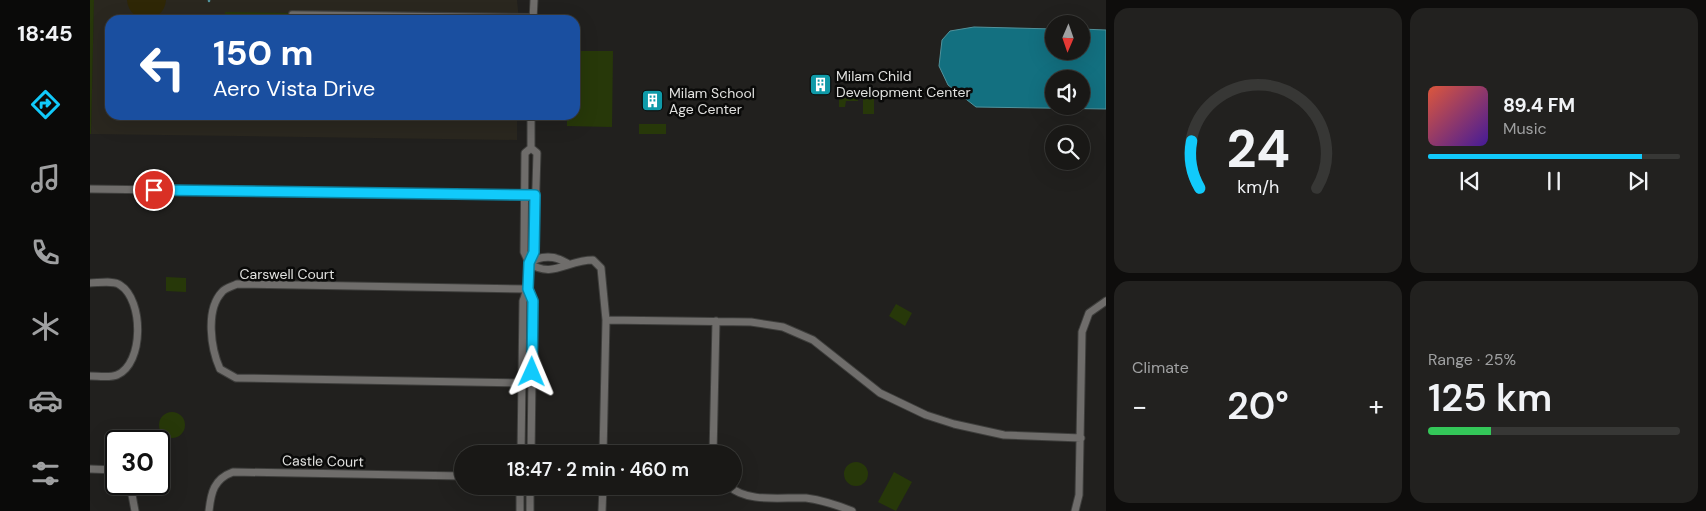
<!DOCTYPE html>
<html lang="en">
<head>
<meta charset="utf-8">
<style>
	:root { --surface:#191816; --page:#22211f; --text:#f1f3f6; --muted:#9fa0a1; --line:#373735; --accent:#11cafb }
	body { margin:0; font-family:"DM Sans",sans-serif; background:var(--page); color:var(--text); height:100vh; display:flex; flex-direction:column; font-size:19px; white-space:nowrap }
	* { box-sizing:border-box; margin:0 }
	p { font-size:16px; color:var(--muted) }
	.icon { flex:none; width:28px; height:28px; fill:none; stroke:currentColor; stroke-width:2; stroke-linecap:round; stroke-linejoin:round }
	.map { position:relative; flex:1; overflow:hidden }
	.sheet { display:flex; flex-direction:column; gap:8px; padding:8px; background:#0e0d0c; width:600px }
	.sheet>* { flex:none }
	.guide { position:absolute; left:15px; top:15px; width:475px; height:105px; border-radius:15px; box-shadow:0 5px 20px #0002,0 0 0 1px var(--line); background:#1a4fa0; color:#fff; overflow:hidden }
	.needle { width:32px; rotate:182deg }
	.fabs { position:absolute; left:955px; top:15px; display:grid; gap:10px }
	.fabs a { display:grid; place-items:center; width:45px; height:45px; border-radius:50%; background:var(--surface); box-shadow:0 5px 20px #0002,0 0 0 1px var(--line); font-size:25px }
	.speed { position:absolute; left:15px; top:430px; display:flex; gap:10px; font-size:25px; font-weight:700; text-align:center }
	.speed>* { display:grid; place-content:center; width:65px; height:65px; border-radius:50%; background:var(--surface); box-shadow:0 5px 20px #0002,0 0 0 1px var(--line); line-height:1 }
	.speed .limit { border:2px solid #111; border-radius:8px; background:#fff; color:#111 }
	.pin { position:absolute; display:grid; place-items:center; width:42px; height:42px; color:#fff; margin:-21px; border:2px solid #fff; border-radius:50%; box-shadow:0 1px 5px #0007 }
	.me { position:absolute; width:55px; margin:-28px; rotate:1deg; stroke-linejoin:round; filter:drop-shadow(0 0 4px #0008) }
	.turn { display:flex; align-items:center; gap:18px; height:105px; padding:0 25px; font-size:22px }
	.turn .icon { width:65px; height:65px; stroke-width:2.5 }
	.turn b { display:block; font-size:35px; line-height:42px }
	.big { font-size:38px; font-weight:600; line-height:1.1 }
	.sheet .card { flex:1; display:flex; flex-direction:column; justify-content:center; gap:8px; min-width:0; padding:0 18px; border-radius:15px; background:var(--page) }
	.sheet .dial { align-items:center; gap:0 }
	.dial svg { height:130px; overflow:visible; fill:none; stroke:var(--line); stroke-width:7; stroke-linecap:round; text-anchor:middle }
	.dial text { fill:var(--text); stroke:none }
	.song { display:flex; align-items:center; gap:15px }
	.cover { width:60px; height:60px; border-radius:8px; background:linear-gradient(135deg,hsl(10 70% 55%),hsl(260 70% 35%)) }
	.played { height:5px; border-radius:2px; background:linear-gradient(90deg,var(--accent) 85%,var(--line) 85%) }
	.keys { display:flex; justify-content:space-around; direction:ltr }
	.heat { display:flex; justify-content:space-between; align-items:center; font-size:28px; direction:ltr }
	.charge { height:8px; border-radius:4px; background:linear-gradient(90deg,#34c759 25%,var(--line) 0) }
	.sheet .tiles { flex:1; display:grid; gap:8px; grid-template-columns:repeat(2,1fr) }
	.trip { position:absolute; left:364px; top:445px; width:288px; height:50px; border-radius:25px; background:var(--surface); box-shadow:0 5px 20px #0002,0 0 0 1px var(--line); font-weight:600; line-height:50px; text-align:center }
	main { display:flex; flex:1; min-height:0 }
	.tab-bar { display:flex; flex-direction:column; width:90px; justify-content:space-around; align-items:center; background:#0a0a09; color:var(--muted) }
	.tab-bar .icon { width:35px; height:35px }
	.tab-bar .selected { color:var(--accent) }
	.tab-bar b { font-size:22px; color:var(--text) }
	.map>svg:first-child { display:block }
	.built { fill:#2a271f }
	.green { fill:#273809 }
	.sand { fill:#2f2706 }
	.water { fill:#137080; stroke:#51929c; fill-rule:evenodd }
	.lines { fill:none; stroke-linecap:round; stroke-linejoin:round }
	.stream { stroke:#51929c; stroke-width:2.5 }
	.pedestrian-casing { stroke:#3e3e3c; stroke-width:8 }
	.minor-casing { stroke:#3e3e3c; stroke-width:9 }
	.pedestrian { stroke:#6f6d6b; stroke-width:5.5 }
	.minor { stroke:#6f6d6b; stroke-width:7 }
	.route-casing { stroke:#0b83a3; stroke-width:12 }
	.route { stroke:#11cafb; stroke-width:9 }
	.labels { text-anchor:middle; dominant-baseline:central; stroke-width:5; stroke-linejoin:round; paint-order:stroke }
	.poi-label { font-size:14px; fill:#e1e1df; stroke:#0a0a09; text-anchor:start }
	.street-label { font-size:14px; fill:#e1e1df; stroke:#0a0a09 }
</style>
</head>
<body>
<main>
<nav class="tab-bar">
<b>18:45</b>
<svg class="icon selected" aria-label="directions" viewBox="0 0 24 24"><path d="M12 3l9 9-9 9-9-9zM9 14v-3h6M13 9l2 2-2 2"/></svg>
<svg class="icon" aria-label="music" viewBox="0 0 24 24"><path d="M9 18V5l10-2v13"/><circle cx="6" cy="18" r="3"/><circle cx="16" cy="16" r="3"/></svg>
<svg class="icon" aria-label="phone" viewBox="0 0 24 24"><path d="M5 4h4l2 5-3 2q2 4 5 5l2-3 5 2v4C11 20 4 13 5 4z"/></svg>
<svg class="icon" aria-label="climate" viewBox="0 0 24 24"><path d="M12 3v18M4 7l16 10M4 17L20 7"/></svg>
<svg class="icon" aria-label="car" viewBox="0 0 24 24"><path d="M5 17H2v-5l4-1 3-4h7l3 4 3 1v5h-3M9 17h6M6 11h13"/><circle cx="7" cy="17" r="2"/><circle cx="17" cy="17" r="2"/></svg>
<svg class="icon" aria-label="filters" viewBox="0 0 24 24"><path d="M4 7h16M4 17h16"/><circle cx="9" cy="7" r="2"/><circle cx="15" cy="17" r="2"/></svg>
</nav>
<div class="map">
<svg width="1016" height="511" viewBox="0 0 1016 511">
	<rect width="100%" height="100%" fill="#21201e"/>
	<path class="built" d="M4,0H427L429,20H20V115H427V140L1,134Z"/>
	<path class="green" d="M0,0H4L1,134H0Z
		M135,12L202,13V20H135Z
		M485,51H523L522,127L477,126V115H485Z
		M755,90H768V101H756L755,107H749V98H755Z
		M773,97H784V114H773Z
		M549,124H576V134H549Z
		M76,277L96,278V292L76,291Z
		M806,304L822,313L815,326L799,316Z
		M69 425a13 13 0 1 1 26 0a13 13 0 1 1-26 0Z
		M754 474a12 12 0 1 1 24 0a12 12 0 1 1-24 0Z
		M804,472L822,482L806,511L788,502Z"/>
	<path class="sand" d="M37,0H76C74,25 39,25 37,0Z"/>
	<path class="water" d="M884,27L964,29V51H991V29L1016,30V109L886,107L858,85L849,66L852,40L860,31ZM964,79H991V106H964Z"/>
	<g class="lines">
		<path class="stream" d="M119,1V0"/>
		<defs>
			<path id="pedestrian" d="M202,14L444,17"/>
			<path id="minor" d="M443,20L444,0
				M0,189L445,195
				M439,263C462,279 477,260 503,260L511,268L516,320L513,454
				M439,263L434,252L435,153L441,148V115
				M439,263C452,255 464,255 477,263
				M0,283C8,283 24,280 30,285C54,300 54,364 27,375C20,378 8,376 0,376
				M438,289L443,301L441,454
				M516,320L661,322L693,327L723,340L790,393L836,415L864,424L914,435L991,438
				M432,383L146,378L130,369C121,349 115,310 132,292C135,288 143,286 147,284L438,289
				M431,454L433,301C440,285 436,268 444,252L447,153L441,148
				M623,454L626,321
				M0,469L26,470
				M40,484L45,511
				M639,486C657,503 692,497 716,498C731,500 747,505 762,511
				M119,511C121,492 124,479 143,472L372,476
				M430,511V486
				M440,511V486
				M512,511L513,486
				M985,511L989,495L992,332L999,313L1016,301"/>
		</defs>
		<use href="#pedestrian" class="pedestrian-casing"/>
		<use href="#minor" class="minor-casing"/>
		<use href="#pedestrian" class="pedestrian"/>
		<use href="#minor" class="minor"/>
	</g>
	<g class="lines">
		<defs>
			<path id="route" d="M64,190L445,195L444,252L439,263L438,289L443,301L442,372"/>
		</defs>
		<use href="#route" class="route-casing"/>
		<use href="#route" class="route"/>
	</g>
	<defs>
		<symbol id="building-square" viewBox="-11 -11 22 22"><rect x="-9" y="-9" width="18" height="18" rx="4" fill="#0f9aa8" stroke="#0a0a09"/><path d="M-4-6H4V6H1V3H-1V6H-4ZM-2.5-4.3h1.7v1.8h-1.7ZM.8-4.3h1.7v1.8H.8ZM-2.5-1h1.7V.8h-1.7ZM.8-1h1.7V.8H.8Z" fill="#fff"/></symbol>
	</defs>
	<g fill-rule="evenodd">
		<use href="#building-square" x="718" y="72" width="25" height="25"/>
		<use href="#building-square" x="550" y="88" width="25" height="25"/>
	</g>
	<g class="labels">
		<g class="poi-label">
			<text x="746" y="76">Milam Child<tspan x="746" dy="16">Development Center</tspan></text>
			<text x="579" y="93">Milam School<tspan x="579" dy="16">Age Center</tspan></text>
		</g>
		<g class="street-label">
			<text x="197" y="274">Carswell Court</text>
			<text transform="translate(233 461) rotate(1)">Castle Court</text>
		</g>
	</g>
</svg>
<div class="fabs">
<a><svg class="needle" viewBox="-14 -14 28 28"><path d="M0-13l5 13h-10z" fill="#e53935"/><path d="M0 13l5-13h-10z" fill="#9fa0a1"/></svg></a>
<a><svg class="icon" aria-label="sound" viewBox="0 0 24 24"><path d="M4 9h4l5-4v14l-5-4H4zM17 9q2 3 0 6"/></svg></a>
<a><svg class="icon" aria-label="search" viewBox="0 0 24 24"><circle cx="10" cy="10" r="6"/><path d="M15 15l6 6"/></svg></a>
</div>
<div class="speed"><div class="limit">30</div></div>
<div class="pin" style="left:64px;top:190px;background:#d93025"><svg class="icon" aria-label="arrive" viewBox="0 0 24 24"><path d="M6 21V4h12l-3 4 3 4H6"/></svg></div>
<svg class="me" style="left:442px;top:372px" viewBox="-20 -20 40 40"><path d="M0-17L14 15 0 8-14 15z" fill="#11cafb" stroke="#fff" stroke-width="4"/></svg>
<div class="trip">18:47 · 2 min · 460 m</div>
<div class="guide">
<div class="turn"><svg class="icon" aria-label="left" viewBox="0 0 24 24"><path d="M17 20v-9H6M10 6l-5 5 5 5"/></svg><div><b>150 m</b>Aero Vista Drive</div></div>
</div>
</div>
<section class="sheet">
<div class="tiles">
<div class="card dial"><svg viewBox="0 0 100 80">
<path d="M14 69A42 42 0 1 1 86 69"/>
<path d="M14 69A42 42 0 0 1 9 40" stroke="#11cafb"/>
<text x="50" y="56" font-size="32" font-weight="700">24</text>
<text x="50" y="72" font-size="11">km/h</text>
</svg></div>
<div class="card">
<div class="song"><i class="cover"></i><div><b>89.4 FM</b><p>Music</p></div></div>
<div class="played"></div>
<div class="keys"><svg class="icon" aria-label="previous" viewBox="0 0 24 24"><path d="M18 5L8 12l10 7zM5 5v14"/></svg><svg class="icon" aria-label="pause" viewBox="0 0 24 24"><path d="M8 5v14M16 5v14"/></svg><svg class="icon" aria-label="next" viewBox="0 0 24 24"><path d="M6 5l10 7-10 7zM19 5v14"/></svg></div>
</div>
<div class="card"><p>Climate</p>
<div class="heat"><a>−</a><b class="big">20°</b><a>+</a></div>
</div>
<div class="card"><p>Range · 25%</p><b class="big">125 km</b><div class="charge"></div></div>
</div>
</section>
</main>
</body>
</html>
